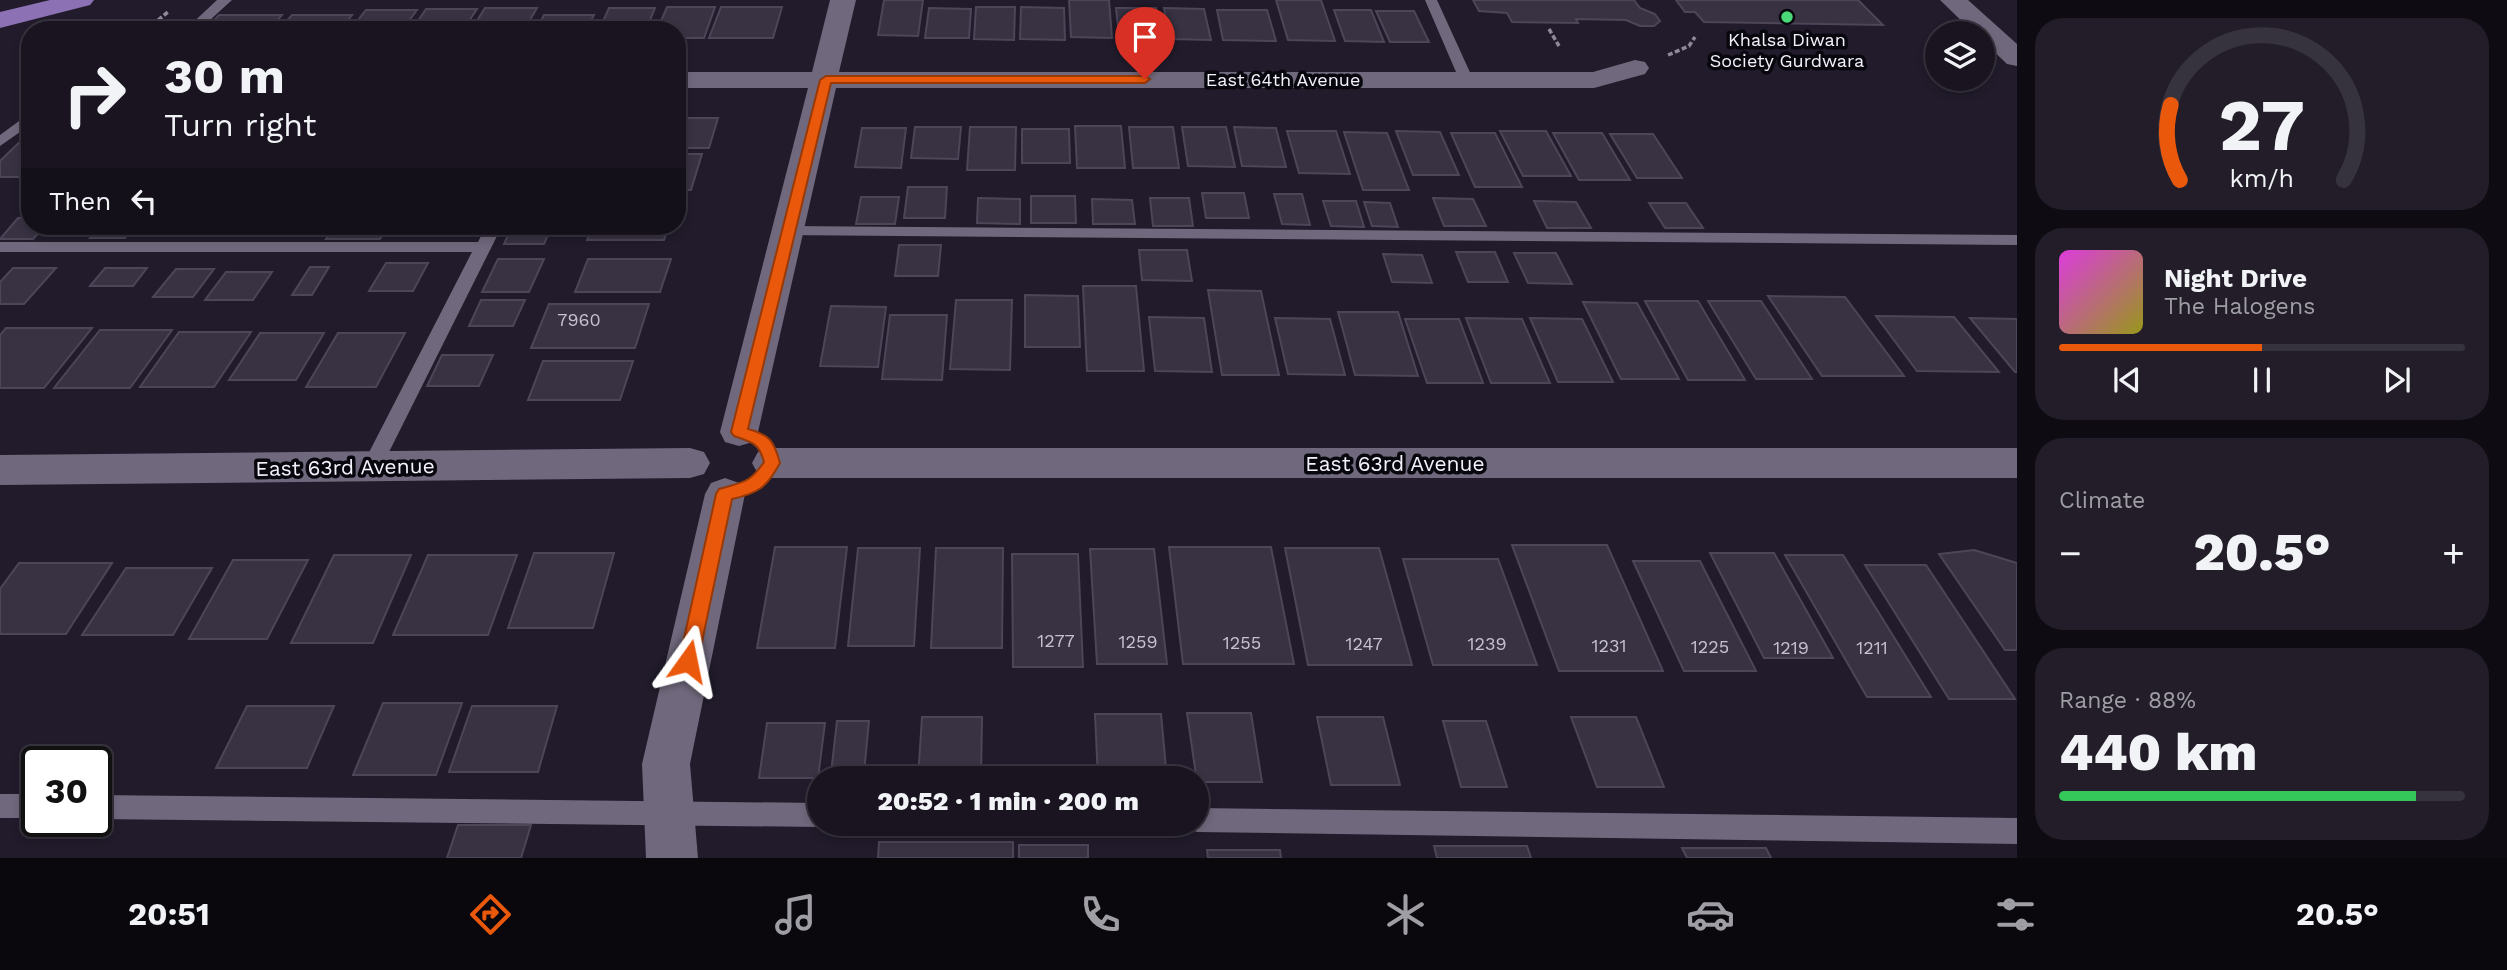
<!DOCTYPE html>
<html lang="en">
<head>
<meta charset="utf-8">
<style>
	:root { --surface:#191420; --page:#221d29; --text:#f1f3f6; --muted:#9f9ea5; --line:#37333e; --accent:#ea580c }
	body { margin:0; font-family:"Work Sans",sans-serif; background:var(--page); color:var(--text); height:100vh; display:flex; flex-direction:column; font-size:26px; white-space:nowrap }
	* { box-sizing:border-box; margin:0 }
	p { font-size:23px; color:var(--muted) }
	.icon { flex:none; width:38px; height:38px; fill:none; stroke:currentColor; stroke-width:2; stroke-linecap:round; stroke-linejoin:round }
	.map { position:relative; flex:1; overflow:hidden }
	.panel { display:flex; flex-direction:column; gap:18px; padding:18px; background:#0e0b12; width:490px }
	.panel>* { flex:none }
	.hud { position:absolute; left:21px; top:21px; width:665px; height:214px; border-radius:28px; box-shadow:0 4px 10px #0003,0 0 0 2px var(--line); background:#191420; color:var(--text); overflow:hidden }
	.controls { position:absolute; left:1925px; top:21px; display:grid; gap:14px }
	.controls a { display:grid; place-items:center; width:70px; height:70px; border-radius:50%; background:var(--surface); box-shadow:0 4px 10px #0003,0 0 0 2px var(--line); font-size:35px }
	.speed { position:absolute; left:21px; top:746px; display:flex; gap:14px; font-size:35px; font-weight:700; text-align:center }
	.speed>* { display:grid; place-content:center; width:91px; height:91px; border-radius:50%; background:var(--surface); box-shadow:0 4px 10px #0003,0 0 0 2px var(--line); line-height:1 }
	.speed .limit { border:4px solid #111; border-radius:10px; background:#fff; color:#111 }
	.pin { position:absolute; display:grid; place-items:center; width:60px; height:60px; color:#fff; margin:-72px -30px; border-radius:50% 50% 50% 0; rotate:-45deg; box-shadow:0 0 7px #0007 }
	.pin .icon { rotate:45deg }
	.me { position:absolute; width:77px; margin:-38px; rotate:12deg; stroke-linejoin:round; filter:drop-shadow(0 0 5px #0008) }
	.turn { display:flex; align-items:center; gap:24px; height:147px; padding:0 28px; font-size:32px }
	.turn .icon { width:91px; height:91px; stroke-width:2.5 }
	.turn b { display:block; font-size:49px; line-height:60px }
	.then { display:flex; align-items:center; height:66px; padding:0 28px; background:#0003; gap:14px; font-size:26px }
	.big { font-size:52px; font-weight:800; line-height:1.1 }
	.panel .widget { flex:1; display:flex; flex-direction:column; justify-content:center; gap:10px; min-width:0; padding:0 24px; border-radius:28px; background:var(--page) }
	.panel .dial { align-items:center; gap:0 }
	.dial svg { height:182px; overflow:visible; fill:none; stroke:var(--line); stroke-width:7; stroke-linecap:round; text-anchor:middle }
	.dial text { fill:var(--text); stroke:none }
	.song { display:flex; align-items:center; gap:21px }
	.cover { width:84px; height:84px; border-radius:10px; background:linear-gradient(135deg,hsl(300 70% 55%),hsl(60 70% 35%)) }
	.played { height:7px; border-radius:4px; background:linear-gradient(90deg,var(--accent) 50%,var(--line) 50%) }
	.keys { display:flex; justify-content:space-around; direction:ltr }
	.heat { display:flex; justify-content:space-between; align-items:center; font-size:38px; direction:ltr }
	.charge { height:10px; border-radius:5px; background:linear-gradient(90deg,#34c759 88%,var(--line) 0) }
	.trip { position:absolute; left:807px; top:766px; width:402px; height:70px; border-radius:35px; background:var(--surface); box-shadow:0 4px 10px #0003,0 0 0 2px var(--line); font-weight:800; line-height:70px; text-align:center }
	.dock { display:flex; height:112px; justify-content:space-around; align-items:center; background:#0a080d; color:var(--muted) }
	.dock .icon { width:49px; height:49px }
	.dock .selected { color:var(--accent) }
	.dock b { font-size:32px; color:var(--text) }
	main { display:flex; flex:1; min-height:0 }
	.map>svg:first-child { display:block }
	.building { fill:#383243; stroke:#4c4659; stroke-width:2 }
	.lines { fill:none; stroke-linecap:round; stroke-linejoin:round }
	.path { stroke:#8e8a97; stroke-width:3.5; stroke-dasharray:5 2.5; stroke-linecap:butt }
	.service { fill:#70697d; fill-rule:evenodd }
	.minor { fill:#70697d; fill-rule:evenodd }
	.primary { fill:#8c72b5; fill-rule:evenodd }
	.route { fill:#ea580c; stroke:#983908; stroke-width:2 }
	.poi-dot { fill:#4ad778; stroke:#09070e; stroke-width:2.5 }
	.labels { text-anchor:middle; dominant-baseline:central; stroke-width:7; stroke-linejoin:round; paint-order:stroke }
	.far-poi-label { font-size:18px; fill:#f4f1fc; stroke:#09070e }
	.far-street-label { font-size:18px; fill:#f4f1fc; stroke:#09070e }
	.number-label { font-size:18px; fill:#c5c1ce }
	.street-label { font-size:21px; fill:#f4f1fc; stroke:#09070e }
</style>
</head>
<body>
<main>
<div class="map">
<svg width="2017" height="858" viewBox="0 0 2017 858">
	<rect width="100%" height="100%" fill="#211b2b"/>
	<path class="building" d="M884,0H923L918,36L878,35Z
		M1069,0H1109L1112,38L1071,37Z
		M1276,0H1321L1335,41L1288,40Z
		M1473,0H1634L1640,8L1655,14L1660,21L1654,26H1640L1626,20L1576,19L1578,23L1512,22L1507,13L1479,11Z
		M1676,0H1858L1883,25L1704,22L1695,12H1685Z
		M667,7H715L704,38H677V30H657Z
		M721,7H782L773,38H709Z
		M976,7H1015L1014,40L974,39Z
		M1021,7L1064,8L1065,40L1020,39Z
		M485,8H537L524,30H471Z
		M609,8H655L646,30H599Z
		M929,8L971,9L969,38H925Z
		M1116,8H1156L1161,35H1119Z
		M1164,8L1204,9L1211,40L1169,39Z
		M426,9H477L463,30H412Z
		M366,10H417L402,30H350Z
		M1217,10H1267L1276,41L1223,40Z
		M1334,10H1371L1384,42L1345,41Z
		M1376,11H1414L1429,42H1390Z
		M219,15H282L269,30H205Z
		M292,15H352L340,30H279Z
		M544,15H594L586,30H536Z
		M677,118H718L709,148H677Z
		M1075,126H1121L1125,168H1077Z
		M915,127H961L958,159L911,158Z
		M970,127H1016L1015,170H967Z
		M1129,127H1173L1179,168H1133Z
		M1182,127H1226L1235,167L1188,166Z
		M1234,127L1276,128L1286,167L1242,166Z
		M862,128H906L901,168L855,167Z
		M1022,129H1069L1070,163H1022Z
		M1287,131H1336L1350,174L1299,173Z
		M1396,131L1440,132L1459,175H1413Z
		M1500,131H1546L1571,176H1523Z
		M1344,132L1387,133L1409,190H1363Z
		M1451,133H1495L1522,187H1475Z
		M1553,133H1602L1630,180H1579Z
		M1610,134H1653L1682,178H1637Z
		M26,136H30V177H0V161Z
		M677,154H702L691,190H677Z
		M908,187H947L945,218H904Z
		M1202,193H1244L1249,218H1206Z
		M1274,194H1302L1310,225L1282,224Z
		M1031,196H1075L1076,223H1031Z
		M861,197H899L895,224H856Z
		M978,198L1020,199V224L977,223Z
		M1150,198H1189L1193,226H1153Z
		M1433,198L1473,199L1486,226H1444Z
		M1092,199L1132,200L1135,224H1093Z
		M1323,201H1356L1364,227L1331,226Z
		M1534,201L1576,202L1591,228H1547Z
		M1364,202L1390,203L1398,227L1372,226Z
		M1649,203H1686L1703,228H1665Z
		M18,218H30V226H45L33,239H0Z
		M100,226H135L125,238H90Z
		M280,226H325L322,229H278Z
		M335,226H388L380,239H326Z
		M512,226H552L544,244H504Z
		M593,226H669L664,240H587Z
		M899,245H941L938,276H895Z
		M1139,250H1187L1192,281L1142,280Z
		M1456,252H1495L1508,282H1468Z
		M1514,253H1556L1572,284L1528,283Z
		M1383,254L1422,255L1432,283L1392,282Z
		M498,259H544L529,292H482Z
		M588,259H671L660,292H575Z
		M386,263H428L413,291H369Z
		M310,267H329L312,295H292Z
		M13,268H56L24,304H0V282Z
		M105,268H147L133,286H90Z
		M176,269H214L193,297H153Z
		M226,272H272L253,300H205Z
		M1083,286H1136L1144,371H1087Z
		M1208,290L1261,291L1279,375H1222Z
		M1025,295L1078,296L1080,347H1025Z
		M1768,296L1845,297L1904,376H1822Z
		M481,300H525L513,326H469Z
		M956,300H1012L1010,370L950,369Z
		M1645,301H1698L1745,380H1688Z
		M1708,301H1761L1812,379H1756Z
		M1583,302L1637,303L1679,379H1621Z
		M549,304H649L635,348H531Z
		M831,306L886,307L878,367L820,366Z
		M1338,312H1398L1418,376L1355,375Z
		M890,315H947L942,380L882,379Z
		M1876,316L1954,317L1999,372L1917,371Z
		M1149,317L1204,318L1212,372L1155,371Z
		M1275,318L1330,319L1345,375L1288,374Z
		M1466,318L1522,319L1550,383H1491Z
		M1530,318L1582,319L1613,382H1558Z
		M1970,318L2017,319V372H2015Z
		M1405,319H1459L1483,383H1427Z
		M6,328H92L44,388H0V335Z
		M100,330H172L130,388H54Z
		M179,332H251L214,387H140Z
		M260,333H324L296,380H229Z
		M338,333H405L376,387H306Z
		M442,355H493L479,386H427Z
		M543,361H633L620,400H528Z
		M1512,545H1607L1663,671H1559Z
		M775,547H847L835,648H757Z
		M1169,547H1271L1294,664H1183Z
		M858,548H920L914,646H848Z
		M936,548H1003L1002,648H931Z
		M1285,548H1379L1412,665H1308Z
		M1090,549H1154L1167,664H1097Z
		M1974,550L2017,563V650H2005L1939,554Z
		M534,553H614L593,628H508Z
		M1710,553H1774L1833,658H1764Z
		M1012,554H1078L1083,667H1013Z
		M334,555H411L373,643H291Z
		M428,555H517L488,635H393Z
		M1785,555H1843L1931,697H1867Z
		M1403,559H1498L1537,665H1433Z
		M233,560H308L267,639H189Z
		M1633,561H1700L1756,671H1684Z
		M19,563H112L66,634H0V589Z
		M1865,565H1926L2015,699H1949Z
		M126,568H212L173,635H82Z
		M383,703H462L436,775H353Z
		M247,706H334L307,768H216Z
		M472,706H557L538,772H449Z
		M1187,713H1251L1262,782H1197Z
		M1095,714H1161L1167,779H1098Z
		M922,717H982L981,779H918Z
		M1317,717H1383L1400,785H1331Z
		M1571,717H1636L1664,787H1597Z
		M837,721H869L864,773H831Z
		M1443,721H1486L1507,787H1461Z
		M767,723H825L818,778H759Z
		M458,825H531L521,858H447Z
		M879,842H1013V858H878Z
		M1019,845H1088V858H1019Z
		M1434,846H1527L1531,858H1437Z
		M1682,848H1766L1771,858H1687Z
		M1207,850H1280L1281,858H1208Z"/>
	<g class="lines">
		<path class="path" d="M1549,29L1559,46
			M138,30L156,22L169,11
			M1668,55L1689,46L1695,37"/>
		<path class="service" d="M217,0H232L199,30H185Z
			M1425,0H1437L1473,79L1471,82H1461L1459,79Z
			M30,113V125L0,146V135Z
			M486,226H502L381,468L378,473L371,476L364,473L361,468L472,252H0V242H478Z
			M787,226L2017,235V245L781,235L779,231L781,227Z
			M0,794H37V818H0Z
			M96,795L819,803V824H827L819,827L96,819Z
			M1197,808L2017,818V844L1197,832L1188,829L1186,824H1197Z"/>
		<path class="minor" d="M830,0H856L839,72H1593L1635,60L1645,62L1649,68L1645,74L1594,88H836L758,432L753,442L739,446L725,442L720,432L808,88H677V72H812Z
			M1940,0H1968L2017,44V66L2007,64L1983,41V33H1974Z
			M690,448L704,452L710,463L704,474L690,478L0,485V455Z
			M772,448H2017V478H772L758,474L752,463L758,452Z
			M725,478L739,483L745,494L690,764L698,858H646L642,764L705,494L711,483Z"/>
		<path class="primary" d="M50,0H94L90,5L0,28V12Z"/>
	</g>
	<path class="route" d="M826,76H1145L1150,79L1145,83H831L748,429C770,435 774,441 780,463C767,487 759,493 732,499L698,661L695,667L688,670L681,667L679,661L716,494L719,489C742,482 749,484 764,462C759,443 752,442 734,436L731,432L820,80Z"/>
	<circle class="poi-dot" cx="1787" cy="17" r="7"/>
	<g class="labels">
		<g class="far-poi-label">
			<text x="1787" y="39">Khalsa Diwan<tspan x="1787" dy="21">Society Gurdwara</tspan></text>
		</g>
		<g class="far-street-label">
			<text x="1283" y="79">East 64th Avenue</text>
		</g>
		<g class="number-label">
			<text x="579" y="319">7960</text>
			<text x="1056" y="640">1277</text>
			<text x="1138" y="641">1259</text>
			<text x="1242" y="642">1255</text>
			<text x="1364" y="643">1247</text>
			<text x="1487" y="643">1239</text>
			<text x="1609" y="645">1231</text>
			<text x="1710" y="646">1225</text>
			<text x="1791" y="647">1219</text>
			<text x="1872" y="647">1211</text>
		</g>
		<g class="street-label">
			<text x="1395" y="463">East 63rd Avenue</text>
			<text transform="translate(345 467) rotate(-1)">East 63rd Avenue</text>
		</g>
	</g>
</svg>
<div class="controls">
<a><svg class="icon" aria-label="layers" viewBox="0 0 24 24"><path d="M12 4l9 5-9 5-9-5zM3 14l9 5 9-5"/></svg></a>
</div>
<div class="speed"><div class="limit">30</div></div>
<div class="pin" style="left:1145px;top:79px;background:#d93025"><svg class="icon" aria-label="arrive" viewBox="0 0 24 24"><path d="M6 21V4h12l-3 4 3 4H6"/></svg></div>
<svg class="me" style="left:688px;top:661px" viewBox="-20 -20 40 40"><path d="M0-17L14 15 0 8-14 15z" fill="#ea580c" stroke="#fff" stroke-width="4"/></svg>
<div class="trip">20:52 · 1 min · 200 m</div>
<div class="hud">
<div class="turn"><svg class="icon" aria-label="right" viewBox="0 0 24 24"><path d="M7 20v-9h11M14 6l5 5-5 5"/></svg><div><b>30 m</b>Turn right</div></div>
<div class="then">Then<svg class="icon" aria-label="left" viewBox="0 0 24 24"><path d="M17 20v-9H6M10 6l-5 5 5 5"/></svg></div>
</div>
</div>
<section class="panel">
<div class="widget dial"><svg viewBox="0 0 100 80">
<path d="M14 69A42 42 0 1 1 86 69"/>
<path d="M14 69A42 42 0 0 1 10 36" stroke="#ea580c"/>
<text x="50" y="56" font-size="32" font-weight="700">27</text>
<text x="50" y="72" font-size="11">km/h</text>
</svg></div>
<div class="widget">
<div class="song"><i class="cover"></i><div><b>Night Drive</b><p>The Halogens</p></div></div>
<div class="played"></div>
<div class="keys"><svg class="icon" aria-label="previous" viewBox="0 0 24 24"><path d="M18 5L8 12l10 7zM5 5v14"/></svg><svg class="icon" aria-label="pause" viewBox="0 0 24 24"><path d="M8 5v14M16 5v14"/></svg><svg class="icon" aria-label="next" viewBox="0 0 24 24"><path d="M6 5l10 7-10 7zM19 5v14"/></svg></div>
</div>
<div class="widget"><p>Climate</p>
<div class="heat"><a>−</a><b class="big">20.5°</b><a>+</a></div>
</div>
<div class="widget"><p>Range · 88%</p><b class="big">440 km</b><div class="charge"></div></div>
</section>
</main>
<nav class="dock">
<b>20:51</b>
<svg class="icon selected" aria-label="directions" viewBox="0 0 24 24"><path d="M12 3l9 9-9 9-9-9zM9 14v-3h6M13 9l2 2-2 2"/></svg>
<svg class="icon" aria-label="music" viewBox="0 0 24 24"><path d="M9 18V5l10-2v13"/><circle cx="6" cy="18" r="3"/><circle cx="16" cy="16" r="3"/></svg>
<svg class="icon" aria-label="phone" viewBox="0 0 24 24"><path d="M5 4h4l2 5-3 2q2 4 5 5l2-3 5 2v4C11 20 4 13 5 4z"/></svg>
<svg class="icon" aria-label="climate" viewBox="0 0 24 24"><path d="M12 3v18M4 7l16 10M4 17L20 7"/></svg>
<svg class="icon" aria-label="car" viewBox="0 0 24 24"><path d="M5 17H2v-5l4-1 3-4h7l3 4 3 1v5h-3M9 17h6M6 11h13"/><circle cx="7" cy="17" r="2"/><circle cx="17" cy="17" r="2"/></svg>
<svg class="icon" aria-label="filters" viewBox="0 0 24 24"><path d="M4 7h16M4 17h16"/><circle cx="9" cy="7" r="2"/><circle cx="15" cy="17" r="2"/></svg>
<b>20.5°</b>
</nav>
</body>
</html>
